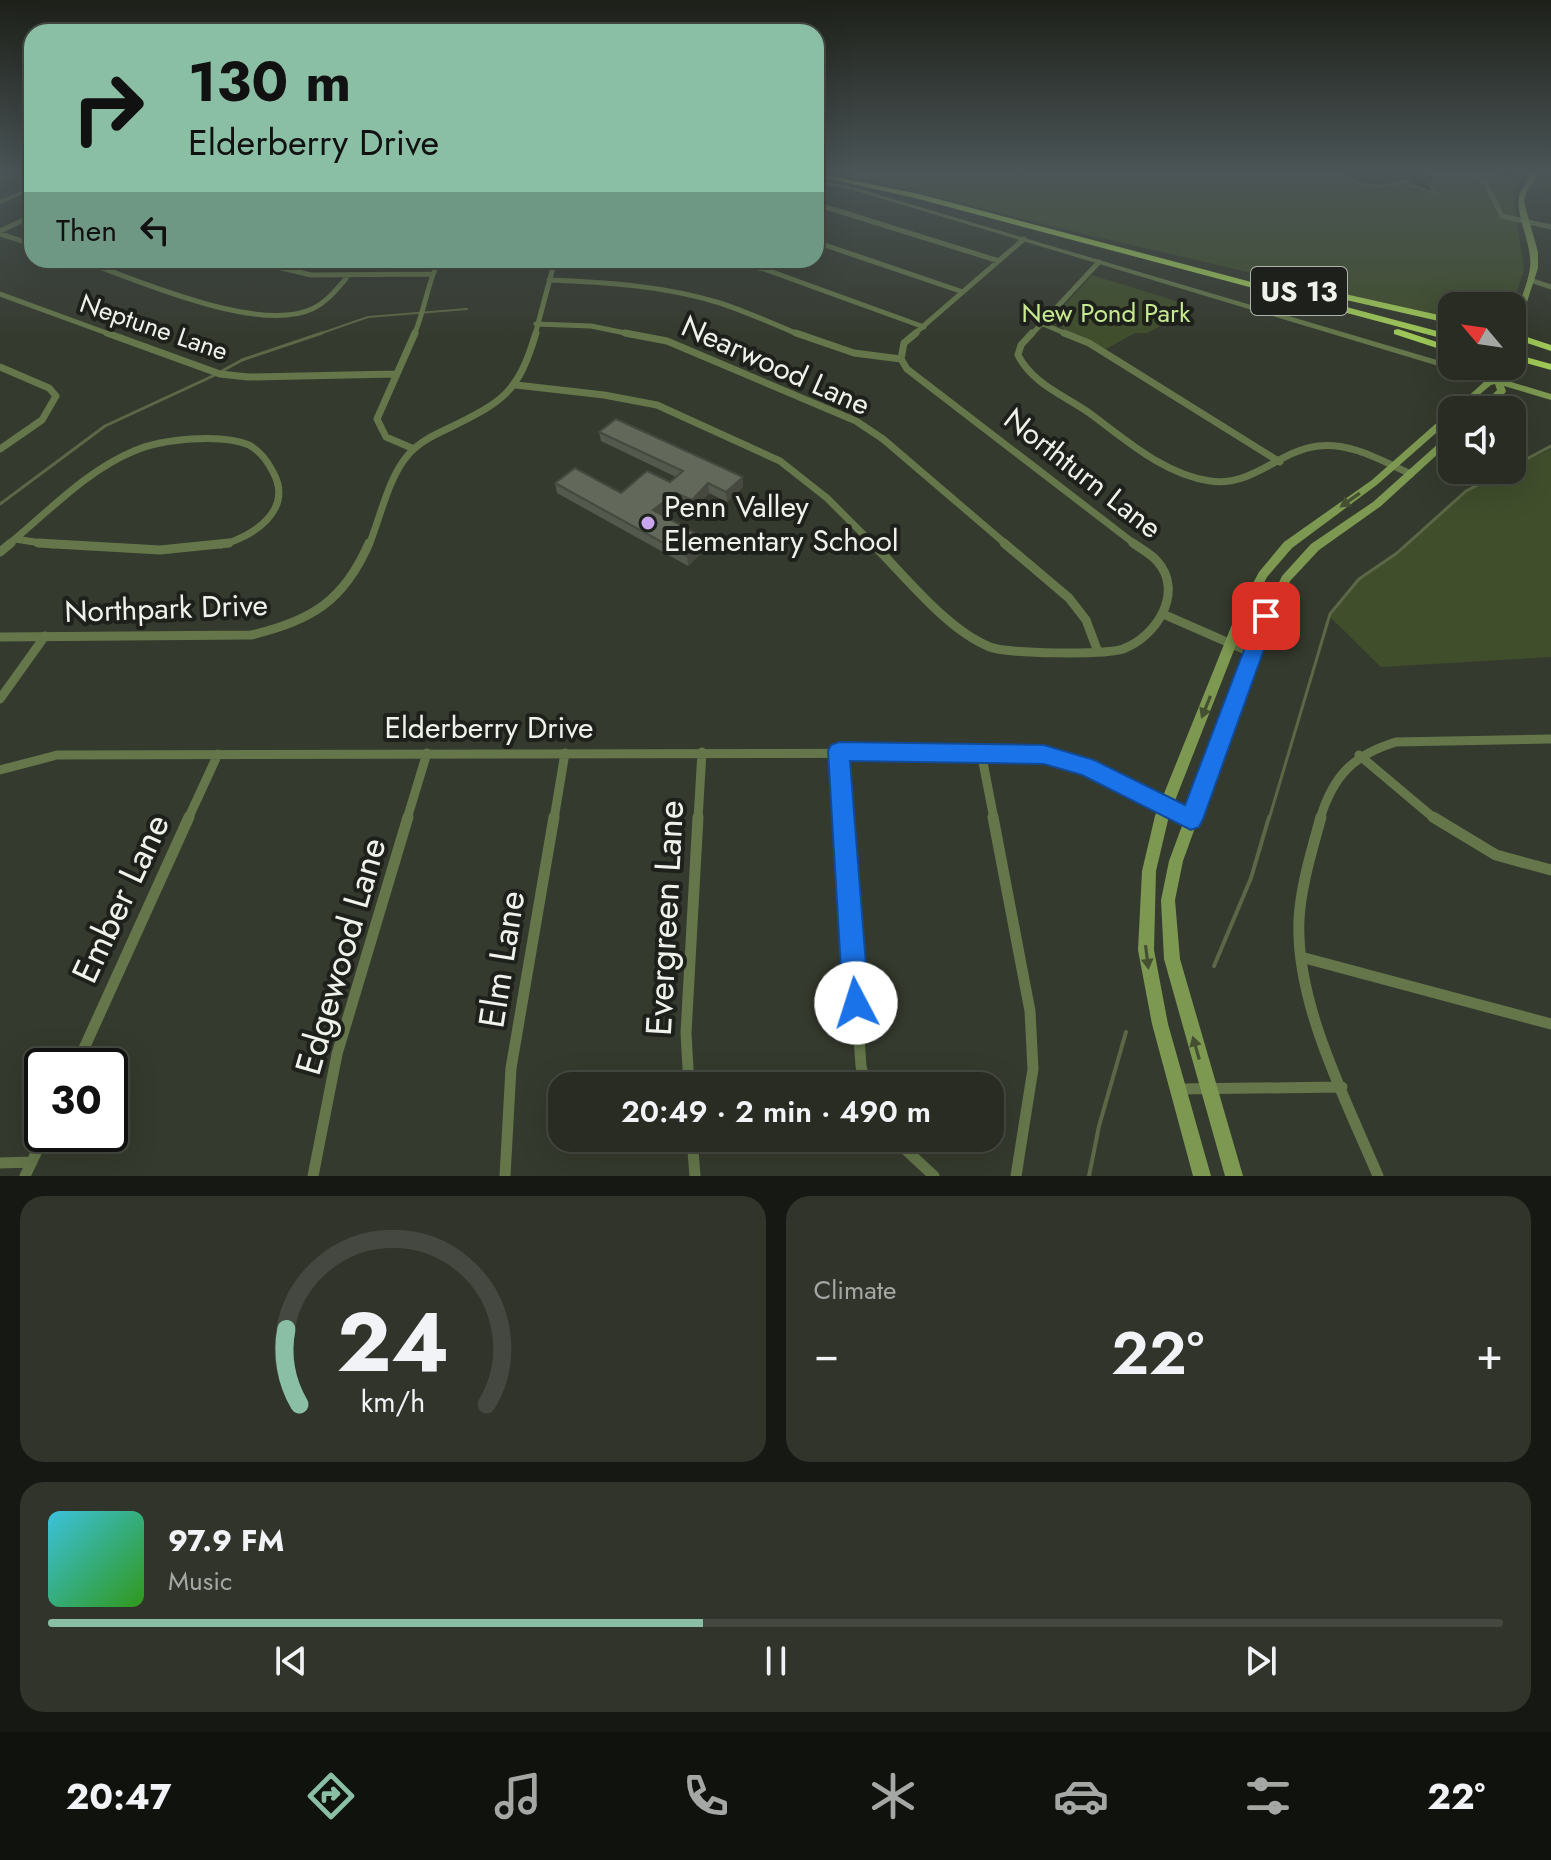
<!DOCTYPE html>
<html lang="en">
<head>
<meta charset="utf-8">
<style>
	:root { --surface:#282c22; --page:#30342a; --text:#f1f3f6; --muted:#a5a7a5; --line:#444840; --accent:#8abfa5 }
	body { margin:0; font-family:Jost,sans-serif; background:var(--page); color:var(--text); height:100vh; display:flex; flex-direction:column; font-size:30px; white-space:nowrap }
	* { box-sizing:border-box; margin:0 }
	p { font-size:26px; color:var(--muted) }
	.icon { flex:none; width:44px; height:44px; fill:none; stroke:currentColor; stroke-width:2; stroke-linecap:round; stroke-linejoin:round }
	.map { position:relative; height:1176px; overflow:hidden }
	.panel { display:flex; flex-direction:column; gap:20px; padding:20px; background:#161813; flex:1 }
	.panel>* { flex:none }
	.banner { position:absolute; left:24px; top:24px; width:800px; height:244px; border-radius:24px; box-shadow:0 8px 32px #0002,0 0 0 2px var(--line); background:#8abfa5; color:#111; overflow:hidden }
	.needle { width:52px; rotate:299deg }
	.fabs { position:absolute; left:1438px; top:292px; display:grid; gap:16px }
	.fabs a { display:grid; place-items:center; width:88px; height:88px; border-radius:16px; background:var(--surface); box-shadow:0 8px 32px #0002,0 0 0 2px var(--line); font-size:40px }
	.speed { position:absolute; left:24px; top:1048px; display:flex; gap:16px; font-size:40px; font-weight:700; text-align:center }
	.speed>* { display:grid; place-content:center; width:104px; height:104px; border-radius:50%; background:var(--surface); box-shadow:0 8px 32px #0002,0 0 0 2px var(--line); line-height:1 }
	.speed .limit { border:4px solid #111; border-radius:12px; background:#fff; color:#111 }
	.pin { position:absolute; display:grid; place-items:center; width:68px; height:68px; color:#fff; margin:-34px; border-radius:16px; box-shadow:0 4px 12px #0006 }
	.me { position:absolute; width:88px; margin:-44px; rotate:355deg; stroke-linejoin:round; filter:drop-shadow(0 0 6px #0008) }
	.turn { display:flex; align-items:center; gap:28px; height:168px; padding:0 32px; font-size:36px }
	.turn .icon { width:104px; height:104px; stroke-width:2.5 }
	.turn b { display:block; font-size:56px; line-height:68px }
	.then { display:flex; align-items:center; height:76px; padding:0 32px; background:#0003; gap:16px; font-size:30px }
	.big { font-size:60px; font-weight:600; line-height:1.1 }
	.panel .tile { flex:1; display:flex; flex-direction:column; justify-content:center; gap:12px; min-width:0; padding:0 28px; border-radius:24px; background:var(--page) }
	.panel .dial { align-items:center; gap:0 }
	.dial svg { height:208px; overflow:visible; fill:none; stroke:var(--line); stroke-width:7; stroke-linecap:round; text-anchor:middle }
	.dial text { fill:var(--text); stroke:none }
	.song { display:flex; align-items:center; gap:24px }
	.cover { width:96px; height:96px; border-radius:12px; background:linear-gradient(135deg,hsl(190 70% 55%),hsl(110 70% 35%)) }
	.played { height:8px; border-radius:4px; background:linear-gradient(90deg,var(--accent) 45%,var(--line) 45%) }
	.keys { display:flex; justify-content:space-around; direction:ltr }
	.heat { display:flex; justify-content:space-between; align-items:center; font-size:44px; direction:ltr }
	.panel .tiles { flex:1; display:grid; gap:20px; grid-template-columns:1fr 1fr }
	.tile:last-child { grid-column:span 2 }
	.trip { position:absolute; left:548px; top:1072px; width:456px; height:80px; border-radius:24px; background:var(--surface); box-shadow:0 8px 32px #0002,0 0 0 2px var(--line); font-weight:600; line-height:80px; text-align:center }
	.dock { display:flex; height:128px; justify-content:space-around; align-items:center; background:#10120e; color:var(--muted) }
	.dock .icon { width:56px; height:56px }
	.dock .selected { color:var(--accent) }
	.dock b { font-size:36px; color:var(--text) }
	.map>svg:first-child { display:block }
	.green { fill:#404e2c }
	.water { fill:#1c2b00; stroke:#5b6746; stroke-width:2 }
	.lines { fill:none; stroke-linecap:round; stroke-linejoin:round }
	.stream-far2 { stroke:#5b6746; stroke-width:2 }
	.stream-far1 { stroke:#5b6746; stroke-width:3 }
	.stream { stroke:#5b6746; stroke-width:4 }
	.canal { fill:#1c2b00; fill-rule:evenodd }
	.minor-far3 { stroke:#64764a; stroke-width:5 }
	.minor-far2 { stroke:#64764a; stroke-width:7 }
	.minor-far1 { stroke:#64764a; stroke-width:9 }
	.minor { stroke:#64764a; stroke-width:11 }
	.tertiary { fill:#64764a; fill-rule:evenodd }
	.secondary { fill:#7c9851; fill-rule:evenodd }
	.motorway { fill:#9fc958; fill-rule:evenodd }
	.wall { fill:#54594d }
	.shaded-wall { fill:#45493f }
	.building { fill:#62685a; stroke:#45493f; stroke-width:2 }
	.oneway { fill:#445031 }
	.route { fill:#1a73e8; stroke:#114b97; stroke-width:2 }
	.poi-dot { fill:#c9a5ee; stroke:#1e201b; stroke-width:3 }
	.labels { text-anchor:middle; dominant-baseline:central; stroke-width:8; stroke-linejoin:round; paint-order:stroke }
	.far-park-label { font-size:26px; fill:#c6e991; stroke:#1e201b }
	.far-street-label { font-size:26px; fill:#eff2ea; stroke:#1e201b }
	.shield { fill:#1e201b; stroke:#b0b3ac; stroke-width:2 }
	.shield-label { font-size:28px; font-weight:bold; fill:#eff2ea }
	.street-label { font-size:30px; fill:#eff2ea; stroke:#1e201b }
	.poi-label { font-size:30px; fill:#eff2ea; stroke:#1e201b; text-anchor:start }
	.near-street-label { font-size:36px; fill:#eff2ea; stroke:#1e201b }
</style>
</head>
<body>
<div class="map">
<svg width="1551" height="1176" viewBox="0 0 1551 1176">
	<rect width="100%" height="100%" fill="#353a2e"/>
	<path class="green" d="M841,173H1527L1525,176L1551,183V190L1521,182L1513,194L1524,270L1512,306H1452V319L1084,234Z
		M1092,275L1186,304L1188,312L1147,333H1135L1106,349L1049,322Z
		M1551,449V657L1381,667L1329,616L1359,579L1394,555L1466,491Z"/>
	<path class="water" d="M1338,173H1430L1436,178L1430,185L1435,193L1410,185L1406,180C1379,190 1363,187 1338,173Z"/>
	<g class="lines">
		<path class="stream-far2" d="M316,335L368,317L467,309"/>
		<path class="stream-far1" d="M222,371L242,360L322,333
			M1512,467L1551,446
			M0,504L105,426L215,375
			M1269,819L1330,614L1359,579L1397,553L1466,491L1506,470"/>
		<path class="stream" d="M1214,966L1251,878L1269,817
			M1089,1176L1099,1126L1126,1032"/>
		<path class="canal" d="M1497,173H1507L1526,179L1523,181Z"/>
		<path class="minor-far3" d="M1470,173L1485,182L1502,216L1551,227
			M816,204L999,261
			M0,231L32,216
			M0,234L32,244
			M816,242L963,292
			M81,260C136,280 258,334 312,309C327,302 337,289 348,276
			M248,260L311,275L432,274
			M722,260L764,269L924,327
			M549,280C606,282 665,286 720,303C747,312 774,324 800,335
			M1530,280L1551,287
			M0,294L112,335
			M1041,323L1069,335
			M536,324L591,326L635,335
			M414,335C425,310 427,284 439,260
			M535,335L555,260
			M913,335L1024,239
			M1031,335L1099,262"/>
		<path class="minor-far2" d="M107,333L220,374L248,377L395,374
			M625,333L667,341L856,421L883,439L1007,545
			M796,333L854,353L901,359
			M916,333L904,343L901,359L907,369L1136,545
			M1032,333L1021,345L1018,355C1032,383 1063,395 1088,412C1125,439 1163,474 1210,481C1253,487 1278,451 1318,446C1351,442 1382,461 1411,474
			M1064,333L1089,343L1280,462
			M0,367L49,388L56,396L42,420L0,449
			M516,385L604,395L657,405L780,461L827,498L874,545
			M414,449L386,437L377,419L415,333
			M8,545L15,539
			M54,545L15,539C52,508 88,470 134,451C161,439 221,433 249,445C260,451 268,462 273,472C294,510 253,537 221,545
			M369,545C381,516 388,478 408,455C419,442 434,435 449,428C504,401 518,393 536,333"/>
		<path class="minor-far1" d="M38,543L160,550L229,543
			M872,543C905,576 947,630 990,647C1009,654 1104,655 1123,649C1156,637 1185,592 1157,561C1151,554 1141,549 1133,543
			M1004,543L1069,598L1086,620L1098,652
			M0,552L11,543
			M1163,614L1252,653
			M0,637L251,635C311,621 344,601 369,543
			M0,699L45,636
			M839,751L844,819
			M981,752L994,819
			M1359,755L1435,819
			M0,770L57,755L1023,753L1086,766L1191,819
			M188,819L218,754
			M407,819L427,753
			M554,819L565,753
			M698,819L702,752
			M1320,819C1333,776 1353,755 1396,742L1551,739"/>
		<path class="minor" d="M844,817L861,1066L866,1086
			M993,817L1030,1011L1033,1069L1016,1176
			M1187,817L1191,819
			M1321,817C1312,850 1301,885 1299,919C1295,1003 1346,1100 1378,1176
			M1433,817L1496,855L1551,870
			M1301,957L1551,1024
			M76,1066L189,817
			M689,1086L686,1033L698,817
			M1179,1089L1342,1087
			M692,1138L695,1176
			M893,1138L934,1176
			M0,1163L32,1162
			M25,1176L45,1134
			M313,1176L337,1054L408,817
			M505,1176L511,1068L554,817"/>
		<path class="tertiary" d="M816,179L856,188L1501,379L1502,381L1501,383H1495L853,190L816,183Z
			M32,186V190L0,204V200Z"/>
		<path class="secondary" d="M1533,173H1539L1526,193L1524,202L1538,252V268L1516,336L1512,338C1512,313 1527,292 1530,267C1533,245 1513,210 1520,194C1522,187 1529,180 1533,173Z
			M1498,378L1551,394V400L1504,386L1506,391L1505,393L1486,410H1477L1497,390L1495,384L1491,385L1461,410L1452,411L1485,381Z
			M1452,411V419L1378,484L1292,548L1267,577L1247,617L1169,816L1156,871L1154,950L1168,1024L1211,1176H1193L1152,1024L1138,950L1142,871L1155,816L1235,617L1259,572L1284,542L1372,480L1449,412Z
			M1452,433V441L1381,506L1319,550L1290,581L1258,653L1183,861L1175,900L1180,959L1243,1176H1225L1164,959L1161,900L1169,861L1246,653L1282,576L1311,544L1373,502L1449,434Z"/>
		<path class="motorway" d="M816,173L919,194L1452,335V341L915,198L816,176Z
			M1305,285L1452,318V324L1302,290L1300,288Z
			M1398,329L1452,347V353L1394,334V330Z
			M1512,332L1551,345V351L1512,338Z
			M1512,353L1551,364V370L1512,359Z
			M1486,366H1498L1505,373L1500,376Z"/>
	</g>
	<path class="wall" d="M599,432L743,477V487L727,502L709,493L693,510L677,503L662,515L706,539L707,548L688,566L557,493L555,483L621,493L670,482L676,477L601,441Z"/>
	<path class="shaded-wall" d="M743,477V487L727,502L726,492Z
		M708,483L709,493L693,510L692,500Z
		M676,493L677,503L655,520L653,510Z
		M706,539L707,548L688,566L687,556Z"/>
	<path class="building" d="M616,419L743,477L726,492L708,483L692,500L676,493L653,510L706,539L687,556L555,483L575,468L621,493L647,471L670,482L683,471L599,432Z"/>
	<defs><path id="oneway-solid" d="M-6-.8H1V-3.2L6.5 0L1 3.2V.8H-6Z" transform="scale(2)"/></defs>
	<g class="oneway">
		<use href="#oneway-solid" transform="translate(1350 500) rotate(145)"/>
		<use href="#oneway-solid" transform="translate(1206 707) rotate(112)"/>
		<use href="#oneway-solid" transform="translate(1147 957) rotate(83)"/>
		<use href="#oneway-solid" transform="translate(1196 1048) rotate(-106)"/>
	</g>
	<linearGradient id="sky" x2="0" y2="1"><stop stop-color="#1d2019"/><stop offset="0.51" stop-color="#4b5557"/><stop offset="1" stop-color="#4b5557" stop-opacity="0"/></linearGradient>
	<rect width="1551" height="338" fill="url(#sky)"/>
	<path class="route" d="M1266,609L1276,616L1203,819L1199,827L1191,830L1082,775L1044,764L850,761L869,1003L865,1012L856,1016L847,1012L843,1003L828,751L831,745L839,742L1044,745L1094,760L1185,805L1257,616Z"/>
	<circle class="poi-dot" cx="648" cy="523" r="8"/>
	<g class="labels">
		<g class="far-park-label">
			<text x="1106" y="313">New Pond Park</text>
		</g>
		<g class="far-street-label">
			<text transform="translate(154 327) rotate(19)">Neptune Lane</text>
		</g>
		<rect class="shield" x="1251" y="267" width="96" height="48" rx="6"/>
		<g class="shield-label">
			<text x="1299" y="291">US 13</text>
		</g>
		<g class="street-label">
			<text transform="translate(776 365) rotate(24)">Nearwood Lane</text>
			<text transform="translate(1083 473) rotate(38)">Northturn Lane</text>
			<text transform="translate(166 608) rotate(-2)">Northpark Drive</text>
			<text x="489" y="727">Elderberry Drive</text>
		</g>
		<g class="poi-label">
			<text x="664" y="506">Penn Valley<tspan x="664" dy="34">Elementary School</tspan></text>
		</g>
		<g class="near-street-label">
			<text transform="translate(120 898) rotate(-65)">Ember Lane</text>
			<text transform="translate(664 918) rotate(-87)">Evergreen Lane</text>
			<text transform="translate(340 956) rotate(-74)">Edgewood Lane</text>
			<text transform="translate(501 959) rotate(-81)">Elm Lane</text>
		</g>
	</g>
</svg>
<div class="fabs">
<a><svg class="needle" viewBox="-14 -14 28 28"><path d="M0-13l5 13h-10z" fill="#e53935"/><path d="M0 13l5-13h-10z" fill="#a5a7a5"/></svg></a>
<a><svg class="icon" aria-label="sound" viewBox="0 0 24 24"><path d="M4 9h4l5-4v14l-5-4H4zM17 9q2 3 0 6"/></svg></a>
</div>
<div class="speed"><div class="limit">30</div></div>
<div class="pin" style="left:1266px;top:616px;background:#d93025"><svg class="icon" aria-label="arrive" viewBox="0 0 24 24"><path d="M6 21V4h12l-3 4 3 4H6"/></svg></div>
<svg class="me" style="left:856px;top:1003px" viewBox="-20 -20 40 40"><circle r="19" fill="#fff"/><path d="M0-13L10 11 0 6-10 11z" fill="#1a73e8"/></svg>
<div class="trip">20:49 · 2 min · 490 m</div>
<div class="banner">
<div class="turn"><svg class="icon" aria-label="right" viewBox="0 0 24 24"><path d="M7 20v-9h11M14 6l5 5-5 5"/></svg><div><b>130 m</b>Elderberry Drive</div></div>
<div class="then">Then<svg class="icon" aria-label="left" viewBox="0 0 24 24"><path d="M17 20v-9H6M10 6l-5 5 5 5"/></svg></div>
</div>
</div>
<section class="panel">
<div class="tiles">
<div class="tile dial"><svg viewBox="0 0 100 80">
<path d="M14 69A42 42 0 1 1 86 69"/>
<path d="M14 69A42 42 0 0 1 9 40" stroke="#8abfa5"/>
<text x="50" y="56" font-size="32" font-weight="700">24</text>
<text x="50" y="72" font-size="11">km/h</text>
</svg></div>
<div class="tile"><p>Climate</p>
<div class="heat"><a>−</a><b class="big">22°</b><a>+</a></div>
</div>
<div class="tile">
<div class="song"><i class="cover"></i><div><b>97.9 FM</b><p>Music</p></div></div>
<div class="played"></div>
<div class="keys"><svg class="icon" aria-label="previous" viewBox="0 0 24 24"><path d="M18 5L8 12l10 7zM5 5v14"/></svg><svg class="icon" aria-label="pause" viewBox="0 0 24 24"><path d="M8 5v14M16 5v14"/></svg><svg class="icon" aria-label="next" viewBox="0 0 24 24"><path d="M6 5l10 7-10 7zM19 5v14"/></svg></div>
</div>
</div>
</section>
<nav class="dock">
<b>20:47</b>
<svg class="icon selected" aria-label="directions" viewBox="0 0 24 24"><path d="M12 3l9 9-9 9-9-9zM9 14v-3h6M13 9l2 2-2 2"/></svg>
<svg class="icon" aria-label="music" viewBox="0 0 24 24"><path d="M9 18V5l10-2v13"/><circle cx="6" cy="18" r="3"/><circle cx="16" cy="16" r="3"/></svg>
<svg class="icon" aria-label="phone" viewBox="0 0 24 24"><path d="M5 4h4l2 5-3 2q2 4 5 5l2-3 5 2v4C11 20 4 13 5 4z"/></svg>
<svg class="icon" aria-label="climate" viewBox="0 0 24 24"><path d="M12 3v18M4 7l16 10M4 17L20 7"/></svg>
<svg class="icon" aria-label="car" viewBox="0 0 24 24"><path d="M5 17H2v-5l4-1 3-4h7l3 4 3 1v5h-3M9 17h6M6 11h13"/><circle cx="7" cy="17" r="2"/><circle cx="17" cy="17" r="2"/></svg>
<svg class="icon" aria-label="filters" viewBox="0 0 24 24"><path d="M4 7h16M4 17h16"/><circle cx="9" cy="7" r="2"/><circle cx="15" cy="17" r="2"/></svg>
<b>22°</b>
</nav>
</body>
</html>
